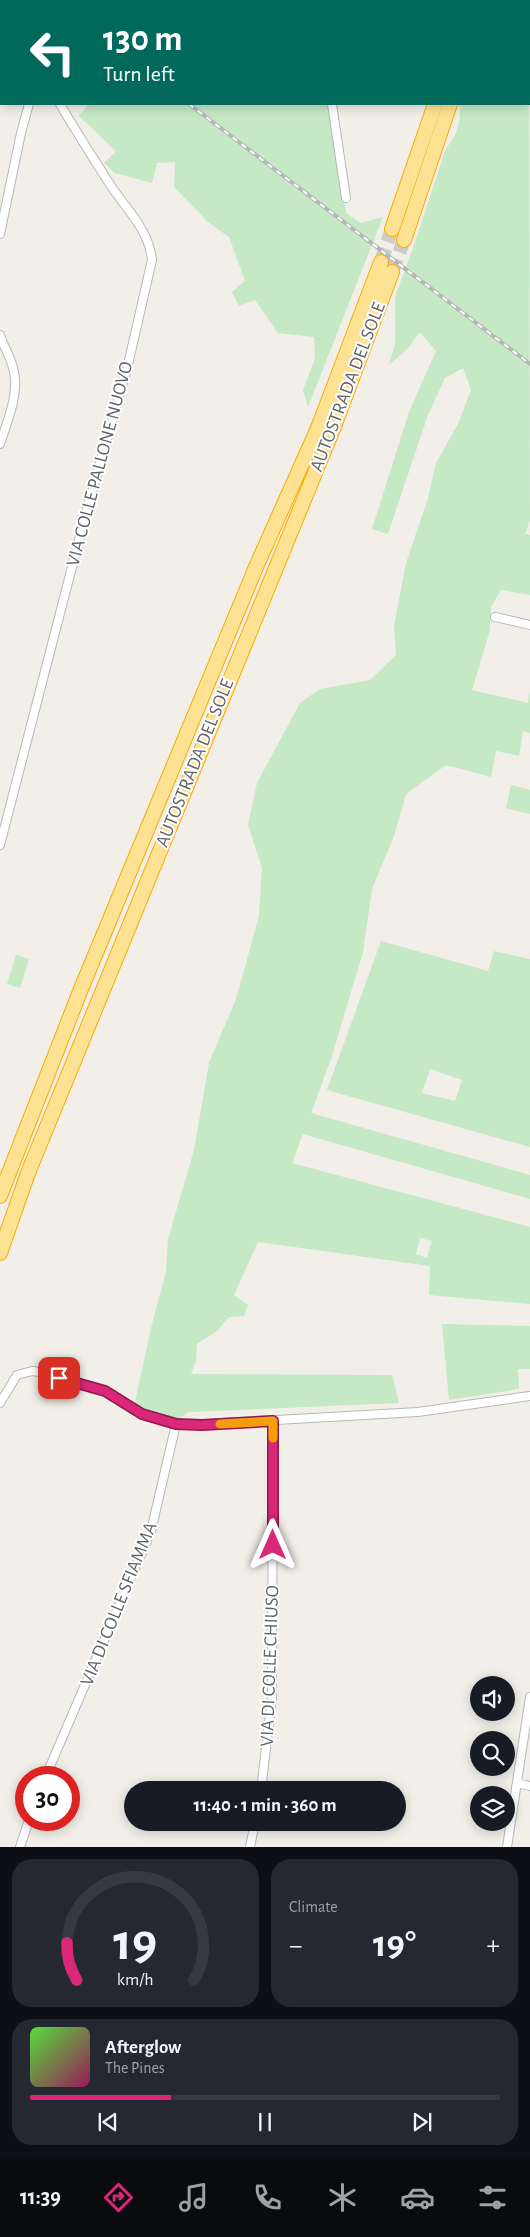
<!DOCTYPE html>
<html lang="en">
<head>
<meta charset="utf-8">
<style>
	:root { --surface:#171b24; --page:#242831; --text:#f1f3f6; --muted:#9ea1a6; --line:#363941; --accent:#db2777 }
	body { margin:0; font-family:"Alegreya Sans",sans-serif; background:var(--page); color:var(--text); height:100vh; display:flex; flex-direction:column; font-size:19px; white-space:nowrap }
	* { box-sizing:border-box; margin:0 }
	p { font-size:16px; color:var(--muted) }
	.icon { flex:none; width:28px; height:28px; fill:none; stroke:currentColor; stroke-width:2; stroke-linecap:round; stroke-linejoin:round }
	.map { position:relative; height:1847px; overflow:hidden }
	.side { display:flex; flex-direction:column; gap:12px; padding:12px; background:#0d0f14; flex:1 }
	.side>* { flex:none }
	.top-card { position:absolute; left:0px; top:0px; width:530px; height:105px; box-shadow:0 2px 12px #0003; background:#00695c; color:#fff; overflow:hidden }
	.tools { position:absolute; left:470px; top:1676px; display:grid; gap:10px }
	.tools a { display:grid; place-items:center; width:45px; height:45px; border-radius:50%; background:var(--surface); box-shadow:0 2px 12px #0003; font-size:25px }
	.speed { position:absolute; left:15px; top:1766px; display:flex; gap:10px; font-size:25px; font-weight:700; text-align:center }
	.speed>* { display:grid; place-content:center; width:65px; height:65px; border-radius:50%; background:var(--surface); box-shadow:0 2px 12px #0003; line-height:1 }
	.speed .limit { border:8px solid #d22; background:#fff; color:#111 }
	.pin { position:absolute; display:grid; place-items:center; width:42px; height:42px; color:#fff; margin:-21px; border-radius:10px; box-shadow:0 2px 8px #0006 }
	.me { position:absolute; width:55px; margin:-28px; rotate:0deg; stroke-linejoin:round; filter:drop-shadow(0 0 4px #0008) }
	.turn { display:flex; align-items:center; gap:18px; height:105px; padding:0 20px; font-size:22px }
	.turn .icon { width:65px; height:65px; stroke-width:2.5 }
	.turn b { display:block; font-size:35px; line-height:42px }
	.big { font-size:38px; font-weight:600; line-height:1.1 }
	.side .widget { flex:1; display:flex; flex-direction:column; justify-content:center; gap:8px; min-width:0; padding:0 18px; border-radius:20px; background:var(--page) }
	.side .dial { align-items:center; gap:0 }
	.dial svg { height:130px; overflow:visible; fill:none; stroke:var(--line); stroke-width:7; stroke-linecap:round; text-anchor:middle }
	.dial text { fill:var(--text); stroke:none }
	.song { display:flex; align-items:center; gap:15px }
	.cover { width:60px; height:60px; border-radius:8px; background:linear-gradient(135deg,hsl(110 70% 55%),hsl(330 70% 35%)) }
	.played { height:5px; border-radius:2px; background:linear-gradient(90deg,var(--accent) 30%,var(--line) 30%) }
	.keys { display:flex; justify-content:space-around; direction:ltr }
	.heat { display:flex; justify-content:space-between; align-items:center; font-size:28px; direction:ltr }
	.side .tiles { flex:1; display:grid; gap:12px; grid-template-columns:1fr 1fr }
	.widget:last-child { grid-column:span 2 }
	.trip { position:absolute; left:124px; top:1781px; width:282px; height:50px; border-radius:25px; background:var(--surface); box-shadow:0 2px 12px #0003; font-weight:600; line-height:50px; text-align:center }
	.dock { display:flex; height:80px; justify-content:space-around; align-items:center; background:#090b0e; color:var(--muted) }
	.dock .icon { width:35px; height:35px }
	.dock .active { color:var(--accent) }
	.dock b { font-size:22px; color:var(--text) }
	.map>svg:first-child { display:block }
	.green { fill:#c5e8c5; fill-rule:evenodd }
	.lines { fill:none; stroke-linecap:round; stroke-linejoin:round }
	.minor-tunnel { stroke:#ccccc8; stroke-width:8; stroke-dasharray:8 4; stroke-linecap:butt }
	.motorway-tunnel { stroke:#ccccc8; stroke-width:14; stroke-dasharray:14 7; stroke-linecap:butt }
	.minor-casing { stroke:#b5b8bc; stroke-width:10 }
	.motorway-casing { stroke:#f9ab00; stroke-width:16 }
	.minor { stroke:#fff; stroke-width:8 }
	.motorway { stroke:#fde293; stroke-width:14 }
	.rail-casing { stroke:#b6b7b8; stroke-width:4 }
	.rail { stroke:#fff; stroke-width:2; stroke-dasharray:5.5; stroke-linecap:butt }
	.route-casing { stroke:#8e194d; stroke-width:12 }
	.route { stroke:#db2777; stroke-width:9 }
	.slow { stroke:#f59e0b; stroke-width:9 }
	.labels { text-anchor:middle; dominant-baseline:central; stroke-width:4; stroke-linejoin:round; paint-order:stroke }
	.street-label { font-size:19px; fill:#5f6368; stroke:#fff }
</style>
</head>
<body>
<div class="map">
<svg width="530" height="1847" viewBox="0 0 530 1847">
	<rect width="100%" height="100%" fill="#f1efe8"/>
	<path class="green" d="M529,4L530,520L525,534L530,535V595L501,590L491,607L490,630L472,690L528,703L530,690V733L523,731L519,756L496,751L491,777L446,765L406,794L394,836L372,889L363,952L331,1059L311,1113L530,1175V1199L303,1134L292,1163L530,1227V1304L429,1295L430,1266L258,1242L234,1295L248,1305L244,1316L229,1317L217,1331L197,1344L196,1361L191,1374L392,1375L399,1403L189,1412L175,1421L134,1406L152,1324L166,1272L168,1239L194,1150L209,1063L236,999L259,916L262,868L248,825L257,783L300,703L320,689L370,680L396,655L394,626L406,563L428,498L436,463L458,424L471,390L463,368L445,378L428,415L388,534L372,529L409,412L436,351L420,332L407,349L389,365L395,344V297L415,242L446,148C457,138 462,118 459,104H529ZM420,1238L432,1241L427,1258L416,1254Z
		M89,104H330L346,213L361,223L383,217L308,407L303,390L315,358L314,337L278,333L255,300L239,306L232,292L245,281L229,237L208,222L174,187L175,162L157,163L152,183L115,173L104,163L116,151L79,116Z
		M511,785L530,790V814L506,808Z
		M381,941L488,971L494,951L530,959V1147L327,1090ZM430,1069L462,1080L455,1101L422,1093Z
		M16,955L29,959L20,988L7,984Z
		M442,1324L530,1326V1369H518L519,1389L449,1400Z"/>
	<g class="lines">
		<path class="minor-tunnel" d="M52,1L53,0"/>
		<path class="motorway-tunnel" d="M381,262L392,229
			M392,272L404,240"/>
		<defs>
			<path id="minor" d="M31,0L33,1
				M73,0L75,1
				M315,0V1
				M332,104L346,198
				M0,234L21,133L29,104
				M0,335C4,348 12,359 14,372C19,395 7,422 0,444
				M495,617L530,625
				M0,845L87,509L127,369L152,260C149,230 127,210 111,186C94,159 76,132 60,104
				M0,1403L17,1375L32,1371L40,1372L96,1388L112,1394L143,1415L187,1425L418,1412L530,1396
				M45,1778L151,1531L176,1424
				M517,1783L530,1786
				M261,1790L272,1698L273,1421
				M20,1847L29,1820
				M250,1847L255,1822
				M507,1847L530,1697"/>
			<path id="motorway" d="M468,1V0
				M483,1V0
				M392,229L435,104
				M404,240L450,104
				M0,1196L81,989L256,567L318,428L381,262
				M0,1253L28,1173L333,429L392,272"/>
		</defs>
		<use href="#minor" class="minor-casing"/>
		<use href="#motorway" class="motorway-casing"/>
		<use href="#minor" class="minor"/>
		<use href="#motorway" class="motorway"/>
		<defs>
			<path id="rail" d="M53,0L55,1
				M189,104L530,364"/>
		</defs>
		<use href="#rail" class="rail-casing"/>
		<use href="#rail" class="rail"/>
	</g>
	<g class="lines">
		<defs>
			<path id="route" d="M59,1378L105,1391L142,1414L176,1424L202,1425L273,1421V1545"/>
		</defs>
		<use href="#route" class="route-casing"/>
		<use href="#route" class="route"/>
		<path class="slow" d="M220,1424L273,1421V1438"/>
	</g>
	<g class="labels">
		<g class="street-label">
			<text transform="translate(348 387) rotate(-69)">AUTOSTRADA DEL SOLE</text>
			<text transform="translate(100 464) rotate(-75)">VIA COLLE PALLONE NUOVO</text>
			<text transform="translate(195 763) rotate(-68)">AUTOSTRADA DEL SOLE</text>
			<text transform="translate(119 1604) rotate(-68)">VIA DI COLLE SFIAMMA</text>
			<text transform="translate(270 1666) rotate(-88)">VIA DI COLLE CHIUSO</text>
		</g>
	</g>
</svg>
<div class="tools">
<a><svg class="icon" aria-label="sound" viewBox="0 0 24 24"><path d="M4 9h4l5-4v14l-5-4H4zM17 9q2 3 0 6"/></svg></a>
<a><svg class="icon" aria-label="search" viewBox="0 0 24 24"><circle cx="10" cy="10" r="6"/><path d="M15 15l6 6"/></svg></a>
<a><svg class="icon" aria-label="layers" viewBox="0 0 24 24"><path d="M12 4l9 5-9 5-9-5zM3 14l9 5 9-5"/></svg></a>
</div>
<div class="speed"><div class="limit">30</div></div>
<div class="pin" style="left:59px;top:1378px;background:#d93025"><svg class="icon" aria-label="arrive" viewBox="0 0 24 24"><path d="M6 21V4h12l-3 4 3 4H6"/></svg></div>
<svg class="me" style="left:273px;top:1545px" viewBox="-20 -20 40 40"><path d="M0-17L14 15 0 8-14 15z" fill="#db2777" stroke="#fff" stroke-width="4"/></svg>
<div class="trip">11:40 · 1 min · 360 m</div>
<div class="top-card">
<div class="turn"><svg class="icon" aria-label="left" viewBox="0 0 24 24"><path d="M17 20v-9H6M10 6l-5 5 5 5"/></svg><div><b>130 m</b>Turn left</div></div>
</div>
</div>
<section class="side">
<div class="tiles">
<div class="widget dial"><svg viewBox="0 0 100 80">
<path d="M14 69A42 42 0 1 1 86 69"/>
<path d="M14 69A42 42 0 0 1 8 46" stroke="#db2777"/>
<text x="50" y="56" font-size="32" font-weight="700">19</text>
<text x="50" y="72" font-size="11">km/h</text>
</svg></div>
<div class="widget"><p>Climate</p>
<div class="heat"><a>−</a><b class="big">19°</b><a>+</a></div>
</div>
<div class="widget">
<div class="song"><i class="cover"></i><div><b>Afterglow</b><p>The Pines</p></div></div>
<div class="played"></div>
<div class="keys"><svg class="icon" aria-label="previous" viewBox="0 0 24 24"><path d="M18 5L8 12l10 7zM5 5v14"/></svg><svg class="icon" aria-label="pause" viewBox="0 0 24 24"><path d="M8 5v14M16 5v14"/></svg><svg class="icon" aria-label="next" viewBox="0 0 24 24"><path d="M6 5l10 7-10 7zM19 5v14"/></svg></div>
</div>
</div>
</section>
<nav class="dock">
<b>11:39</b>
<svg class="icon active" aria-label="directions" viewBox="0 0 24 24"><path d="M12 3l9 9-9 9-9-9zM9 14v-3h6M13 9l2 2-2 2"/></svg>
<svg class="icon" aria-label="music" viewBox="0 0 24 24"><path d="M9 18V5l10-2v13"/><circle cx="6" cy="18" r="3"/><circle cx="16" cy="16" r="3"/></svg>
<svg class="icon" aria-label="phone" viewBox="0 0 24 24"><path d="M5 4h4l2 5-3 2q2 4 5 5l2-3 5 2v4C11 20 4 13 5 4z"/></svg>
<svg class="icon" aria-label="climate" viewBox="0 0 24 24"><path d="M12 3v18M4 7l16 10M4 17L20 7"/></svg>
<svg class="icon" aria-label="car" viewBox="0 0 24 24"><path d="M5 17H2v-5l4-1 3-4h7l3 4 3 1v5h-3M9 17h6M6 11h13"/><circle cx="7" cy="17" r="2"/><circle cx="17" cy="17" r="2"/></svg>
<svg class="icon" aria-label="filters" viewBox="0 0 24 24"><path d="M4 7h16M4 17h16"/><circle cx="9" cy="7" r="2"/><circle cx="15" cy="17" r="2"/></svg>
</nav>
</body>
</html>
